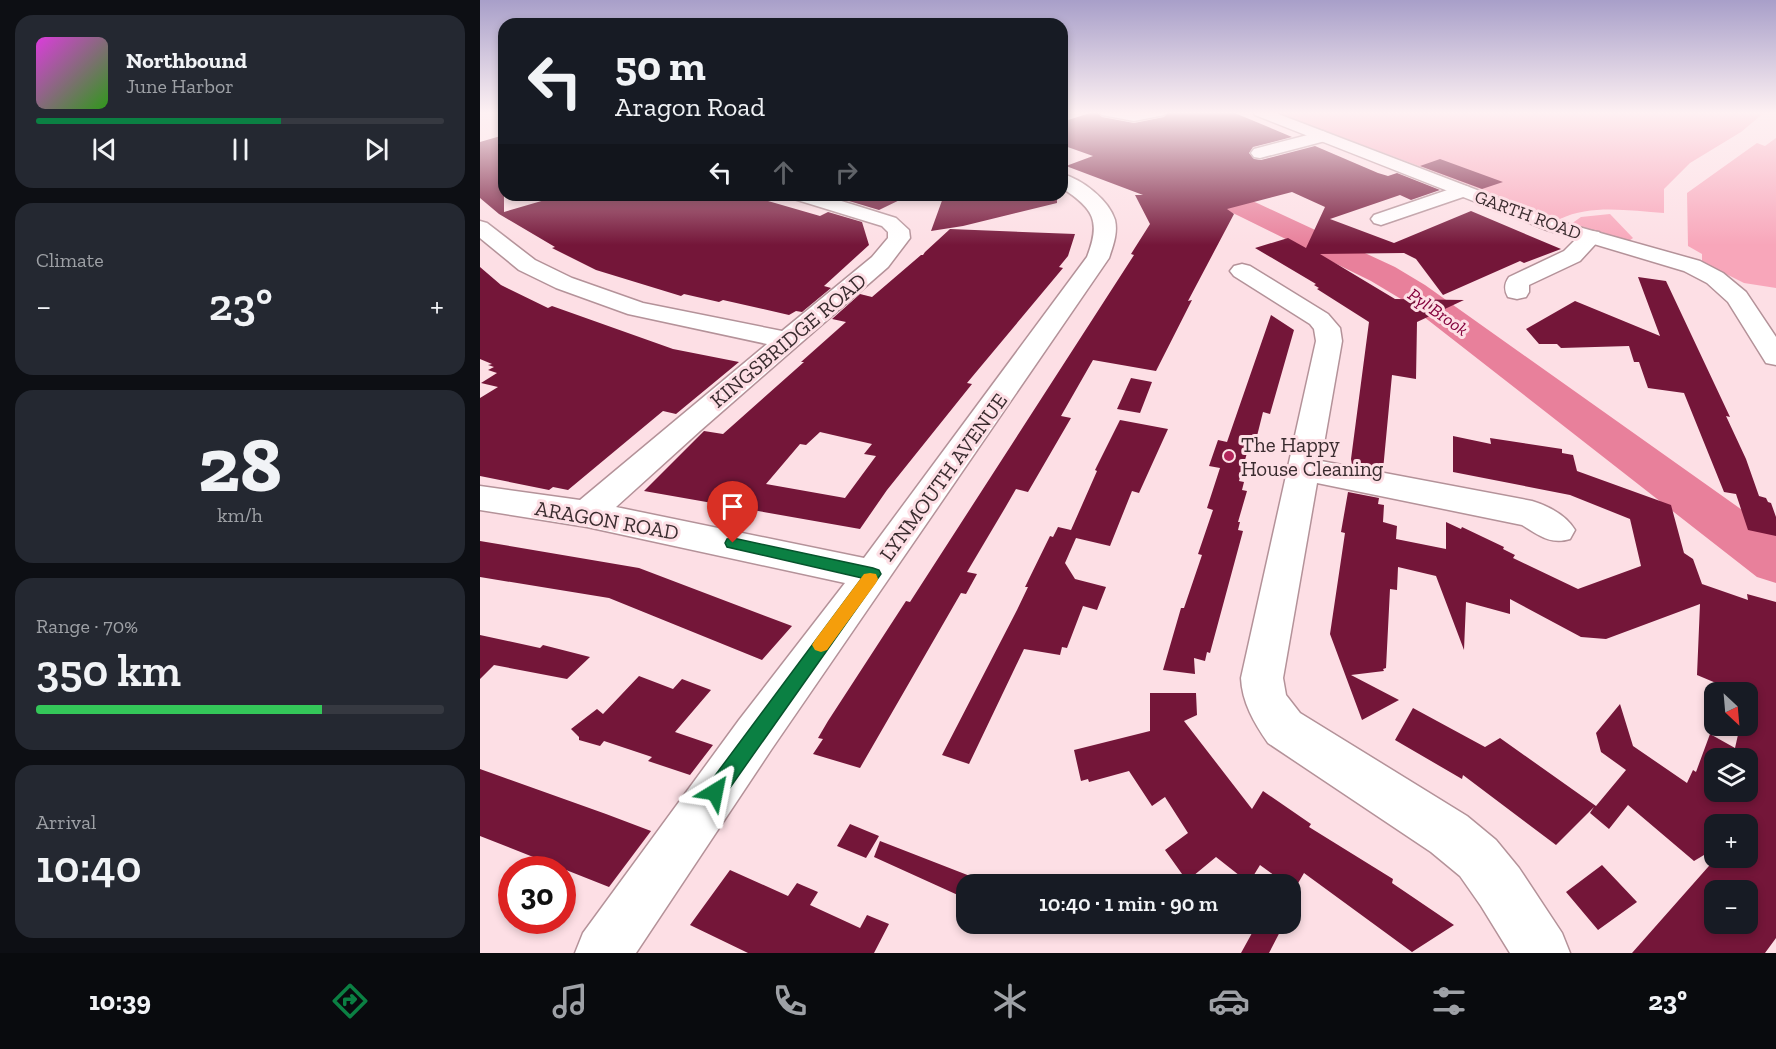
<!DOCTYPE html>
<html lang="en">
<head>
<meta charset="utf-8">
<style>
	:root { --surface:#171b24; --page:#242831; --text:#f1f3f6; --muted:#9ea1a6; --line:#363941; --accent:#0b8043 }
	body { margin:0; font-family:"Zilla Slab",serif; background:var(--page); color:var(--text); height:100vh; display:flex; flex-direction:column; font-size:22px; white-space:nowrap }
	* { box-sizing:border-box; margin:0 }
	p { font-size:20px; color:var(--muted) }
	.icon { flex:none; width:33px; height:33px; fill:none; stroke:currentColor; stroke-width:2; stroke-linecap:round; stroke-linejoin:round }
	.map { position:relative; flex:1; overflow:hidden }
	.panel { display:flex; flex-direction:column; gap:15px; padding:15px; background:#0d0f14; width:480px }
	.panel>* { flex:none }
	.banner { position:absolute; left:18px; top:18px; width:570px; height:183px; border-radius:18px; box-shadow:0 3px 9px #0003; background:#171b24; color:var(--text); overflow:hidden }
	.needle { width:39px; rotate:154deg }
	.controls { position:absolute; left:1224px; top:682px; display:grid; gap:12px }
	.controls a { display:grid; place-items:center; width:54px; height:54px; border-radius:12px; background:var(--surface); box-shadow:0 3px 9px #0003; font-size:30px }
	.speed { position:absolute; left:18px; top:856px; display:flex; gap:12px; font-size:30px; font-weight:700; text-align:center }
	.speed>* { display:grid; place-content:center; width:78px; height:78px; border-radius:50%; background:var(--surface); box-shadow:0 3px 9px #0003; line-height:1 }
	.speed .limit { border:9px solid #d22; background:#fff; color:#111 }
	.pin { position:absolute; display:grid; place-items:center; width:51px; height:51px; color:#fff; margin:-62px -26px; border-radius:50% 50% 50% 0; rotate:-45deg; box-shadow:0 0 6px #0007 }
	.pin .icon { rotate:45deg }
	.me { position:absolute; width:66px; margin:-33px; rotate:35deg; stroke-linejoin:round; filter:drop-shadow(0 0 4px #0008) }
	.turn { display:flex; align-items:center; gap:21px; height:126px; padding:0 18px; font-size:27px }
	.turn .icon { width:78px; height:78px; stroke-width:2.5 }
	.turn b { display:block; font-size:42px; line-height:51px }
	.lanes { display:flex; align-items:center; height:57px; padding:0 18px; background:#0003; justify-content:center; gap:30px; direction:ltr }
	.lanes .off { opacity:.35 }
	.big { font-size:45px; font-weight:600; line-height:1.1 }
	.panel .card { flex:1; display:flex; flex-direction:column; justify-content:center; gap:9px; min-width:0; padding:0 21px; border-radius:18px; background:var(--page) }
	.panel .dial { align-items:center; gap:0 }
	.dial b { font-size:78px; line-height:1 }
	.song { display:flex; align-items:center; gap:18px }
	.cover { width:72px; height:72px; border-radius:9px; background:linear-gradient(135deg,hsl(300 70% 55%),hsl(110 70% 35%)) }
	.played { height:6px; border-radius:3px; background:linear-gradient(90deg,var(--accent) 60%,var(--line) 60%) }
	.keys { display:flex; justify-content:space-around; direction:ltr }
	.heat { display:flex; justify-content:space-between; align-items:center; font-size:33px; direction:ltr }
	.charge { height:9px; border-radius:4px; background:linear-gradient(90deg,#34c759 70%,var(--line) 0) }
	.trip { position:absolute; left:476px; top:874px; width:345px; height:60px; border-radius:18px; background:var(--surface); box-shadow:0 3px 9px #0003; font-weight:600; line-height:60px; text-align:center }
	.tab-bar { display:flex; height:96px; justify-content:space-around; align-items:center; background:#090b0e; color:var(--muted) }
	.tab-bar .icon { width:42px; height:42px }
	.tab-bar .active { color:var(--accent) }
	.tab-bar b { font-size:27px; color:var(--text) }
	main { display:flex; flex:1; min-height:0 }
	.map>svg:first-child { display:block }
	.green { fill:#f8a6ba }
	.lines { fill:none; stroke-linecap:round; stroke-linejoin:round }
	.river { fill:#e8809b; fill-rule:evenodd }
	.building { fill:#741639; fill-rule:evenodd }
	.minor-casing { stroke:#b49299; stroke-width:3 }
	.tertiary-casing { stroke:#b49299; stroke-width:3 }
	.minor { fill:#fff; fill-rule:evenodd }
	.tertiary { fill:#fff; fill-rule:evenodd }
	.route { fill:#0b8043; stroke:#07532c; stroke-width:1.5 }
	.slow { fill:#f59e0b }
	.poi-dot { fill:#b2245a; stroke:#fddfe5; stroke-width:2 }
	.labels { text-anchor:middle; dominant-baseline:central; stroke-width:6; stroke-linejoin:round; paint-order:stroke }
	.far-street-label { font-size:18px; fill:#3a2c2f; stroke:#fddfe5 }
	.far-water-label { font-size:18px; font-style:italic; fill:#84003c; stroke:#fddfe5 }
	.street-label { font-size:21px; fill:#3a2c2f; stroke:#fddfe5 }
	.poi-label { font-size:21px; fill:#3a2c2f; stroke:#fddfe5; text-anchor:start }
</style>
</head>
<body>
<main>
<section class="panel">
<div class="card">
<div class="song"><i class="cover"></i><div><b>Northbound</b><p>June Harbor</p></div></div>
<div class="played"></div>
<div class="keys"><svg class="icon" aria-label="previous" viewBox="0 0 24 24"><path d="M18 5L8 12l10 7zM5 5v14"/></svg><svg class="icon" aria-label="pause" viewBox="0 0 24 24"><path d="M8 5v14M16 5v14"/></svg><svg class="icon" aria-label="next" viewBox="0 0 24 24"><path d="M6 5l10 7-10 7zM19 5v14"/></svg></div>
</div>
<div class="card"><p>Climate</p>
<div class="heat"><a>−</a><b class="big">23°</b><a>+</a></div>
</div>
<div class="card dial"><b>28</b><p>km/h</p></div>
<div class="card"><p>Range · 70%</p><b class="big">350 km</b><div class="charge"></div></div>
<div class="card"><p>Arrival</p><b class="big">10:40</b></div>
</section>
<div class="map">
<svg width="1296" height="953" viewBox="0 0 1296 953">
	<rect width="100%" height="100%" fill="#fddfe5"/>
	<path class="green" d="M795,112H1285L1261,132L1210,163L1184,189V213C1150,211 1112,204 1080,219Z
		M1296,138V288L1264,283L1222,262V254L1208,246L1207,193L1277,143L1285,146Z
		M1130,214L1153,238L1149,241L1091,224L1101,217Z"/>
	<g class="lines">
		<path class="river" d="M582,121L777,203L915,267L945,285L1296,534V583L1277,577L921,299L891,281L757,215L582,137Z"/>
	</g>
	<path class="building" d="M616,111L622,117L654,123L684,117L689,111H750L812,137L773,147L769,153L774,159L781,160L835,146L898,173L908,176L917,173L960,190L931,200L920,195L850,219L914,243L991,211L1081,249L1044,263L1040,261L963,295L936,259L924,253L840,254L915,299L984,300L937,322L936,379L912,375L903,470L872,465L871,459L889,322L837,289L839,288L834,285L836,284L775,248L808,238L826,248L845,207L812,192L747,209L754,214L708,301L712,300L676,371L613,360L581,416L591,418L548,492L536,489L525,508L487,572L497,574L486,594L481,593L380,768L333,754L343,739L338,738L348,721L426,601L430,602L654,255L651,254L670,224L655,195H663L586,166L613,156L582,145V122Z
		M24,135V212L82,195H267L340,216L348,212L382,222L389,245L344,286L351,288L322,312L316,311L309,315L243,300L239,302L204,294L201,296L116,270L72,248L75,247L19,214L0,198V142Z
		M960,159L1023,182L1002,189L940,166Z
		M380,195H430L399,210L369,201Z
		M464,195H577V203L483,226L451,231Z
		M470,229L595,234L588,256L579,267L583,268L487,383L492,384L407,490L380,529L164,491L224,431L243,434L324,362H321L366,322L352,319L380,294L392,297L441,255H443L445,252ZM340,432L392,444L384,454L396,456L365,498L286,484L320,444L326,445Z
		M0,267L21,285L68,308L72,306L193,349L259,362L196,414L183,411L88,490L73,487L69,490L0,476V398L18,387L1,383L17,373L8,370L14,367L8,365L12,364L0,359Z
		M1158,277L1186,281L1250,417L1246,416L1266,459L1279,496L1286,498L1288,502L1291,503L1296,517V536L1268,530L1256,494L1244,492L1204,393L1168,388L1159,362H1154L1149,346L1081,348L1077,344H1059L1046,329L1095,301L1180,336Z
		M791,315L814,330L790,414L783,412L776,440L771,439L759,481L764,482L762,490L767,491L758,522H760L758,530L763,531L730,653L727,652L725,661L714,658L715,674L683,670L701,608H704L722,555L718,554L733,510L727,508L740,468L729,466L738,440L747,442Z
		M651,378L672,382L660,413L637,409Z
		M640,420L688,429L659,493L652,491L630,546L596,538L585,563L595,579L626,587L617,610L603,606L587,648L582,647L580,655L544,649L489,764L462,755L537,610L548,587H545L570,536L573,537L578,527L591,530L617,471L615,470Z
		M973,436L1011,444L1010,438L1082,449V453L1093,455L1097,471L1191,505L1204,553L1213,559L1222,584L1268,600L1267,594L1296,602V938L1285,953H1152L1236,858H1268V825H1234V849L1214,861L1148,805L1129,829L1110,813L1114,807L1076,845L983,775L982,779L915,740L933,708L1005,747L1020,738L1116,806L1146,770L1121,752L1116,733L1140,704L1153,746L1207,783L1213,770L1216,772L1230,734L1255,748L1260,726H1268V693H1236V683L1217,675L1220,604L1126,639L1101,637L1030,599V614L986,602L984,650L956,576L918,567L917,590L910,589L906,668L903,669L904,671L871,675L919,700L882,720L850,634L865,533L861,532L868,492L899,498L898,504L904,505L903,522L917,526L916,539L966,549V522L981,529L982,527L1024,547L1023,549L1035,555L1033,558L1098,589L1161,566L1150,519L1090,495L973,472ZM1234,759H1268V792H1234ZM1234,891H1268V924H1234Z
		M0,541L159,568L312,626L282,660L129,598L0,577Z
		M0,635L60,648L63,645L110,657L87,679L14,665L0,679Z
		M159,676L193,689L202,679L231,690L195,732L233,745L210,775L168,761L172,757L124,741L120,746L99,740V737L91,729L117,709L123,714Z
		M670,693H716L717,715L704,721L772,809L783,791L831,824L829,827L913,879L912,883L974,925L932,952L824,873L814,890L780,865L769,883L736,857L707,881L685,850L708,833L685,797L672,806L649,771L609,782L608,779L601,781L594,750L670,731Z
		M0,769L126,814L171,831L129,887L0,836Z
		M370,824L399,836L386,858L357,846Z
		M400,841L490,876L480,896L394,857Z
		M1122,865L1157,902L1118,930L1086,892Z
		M250,870L308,896L317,883L338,892L330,905L380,928L387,915L409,924L394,953H268L210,925Z
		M777,924H804L789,953H761Z"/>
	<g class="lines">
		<defs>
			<path id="minor" d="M619,112H687L684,115L654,121L622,115Z
				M843,131L851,136L849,140L780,158L774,157L771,153L774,149Z
				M582,174C602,179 629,200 635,220C638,233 633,246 629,258L291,750L156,953H95L103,933L259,720L365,583L107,527L0,510V486L100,500L287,344L148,314L76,288L39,270L0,238V221L7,223L55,260L92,278L163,303L302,331L392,257L408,238V232L402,226L314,199L311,195H342L416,218L429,230L430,238L408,267L221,430L136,507L384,558L607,257C621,221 614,209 582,188Z
				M982,185L989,187L992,191L989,195L901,225L894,223L891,219L894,215Z
				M1111,231L1119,232L1122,237L1100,261L1049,285V292L1046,297L1037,299L1028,297C1024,290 1024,284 1029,277L1084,251L1103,232Z
				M762,264L770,266L848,314L860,328L862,341L841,461L1052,501C1068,506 1086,515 1095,530L1090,539C1070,545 1059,535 1042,525L837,483L803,678L806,695L820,713L987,816L1016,840L1039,868L1082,933L1090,953H1030L1001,906L980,876L951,852L788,743C774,723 762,702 761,678L836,341L834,329L830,324L754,276L750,271L754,266Z"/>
			<path id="tertiary" d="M773,112H793L1081,222L1220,261L1243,273L1266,292L1296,337V365L1286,363L1248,302L1227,283L1204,271L1067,230L775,115Z"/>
		</defs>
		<use href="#minor" class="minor-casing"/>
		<use href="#tertiary" class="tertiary-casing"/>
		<use href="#minor" class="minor"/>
		<use href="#tertiary" class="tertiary"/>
	</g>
	<linearGradient id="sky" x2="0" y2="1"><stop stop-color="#a89fc9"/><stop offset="0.46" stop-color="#fef1f3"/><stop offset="1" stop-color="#fef1f3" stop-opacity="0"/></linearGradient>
	<rect width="1296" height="245" fill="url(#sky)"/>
	<path class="route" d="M253,538L393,568L399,570L401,574L242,799L235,801L228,799L225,792L228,785L382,578L247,547L245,543L247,539Z"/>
	<path class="slow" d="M390,573L396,574L398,579L396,583L347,650L341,652L335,650L332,645L335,640L384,574Z"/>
	<circle class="poi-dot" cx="749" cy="456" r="6"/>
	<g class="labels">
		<g class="far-street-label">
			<text transform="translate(1048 215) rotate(20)">GARTH ROAD</text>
		</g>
		<g class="far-water-label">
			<text transform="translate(958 312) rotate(35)">Pyl Brook</text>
		</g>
		<g class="street-label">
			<text transform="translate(308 340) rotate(-40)">KINGSBRIDGE ROAD</text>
			<text transform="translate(463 477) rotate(-54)">LYNMOUTH AVENUE</text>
			<text transform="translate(127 520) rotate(10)">ARAGON ROAD</text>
		</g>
		<g class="poi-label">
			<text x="761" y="444">The Happy<tspan x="761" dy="24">House Cleaning</tspan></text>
		</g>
	</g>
</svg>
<div class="controls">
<a><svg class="needle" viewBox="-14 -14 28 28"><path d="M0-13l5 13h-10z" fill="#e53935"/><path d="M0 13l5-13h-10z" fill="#9ea1a6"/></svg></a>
<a><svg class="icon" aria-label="layers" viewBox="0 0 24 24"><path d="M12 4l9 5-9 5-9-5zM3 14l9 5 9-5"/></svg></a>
<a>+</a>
<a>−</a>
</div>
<div class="speed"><div class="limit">30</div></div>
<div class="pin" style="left:253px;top:543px;background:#d93025"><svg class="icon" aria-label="arrive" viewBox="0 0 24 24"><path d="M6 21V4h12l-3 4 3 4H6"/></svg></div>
<svg class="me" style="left:235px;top:792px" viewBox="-20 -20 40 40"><path d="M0-17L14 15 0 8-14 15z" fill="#0b8043" stroke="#fff" stroke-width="4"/></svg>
<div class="trip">10:40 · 1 min · 90 m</div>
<div class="banner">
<div class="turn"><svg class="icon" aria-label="left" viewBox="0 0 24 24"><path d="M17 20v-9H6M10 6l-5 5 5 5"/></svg><div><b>50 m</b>Aragon Road</div></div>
<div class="lanes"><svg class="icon" aria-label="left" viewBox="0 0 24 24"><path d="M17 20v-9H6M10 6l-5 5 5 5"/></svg><svg class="icon off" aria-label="ahead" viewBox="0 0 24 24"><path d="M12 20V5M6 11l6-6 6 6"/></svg><svg class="icon off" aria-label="right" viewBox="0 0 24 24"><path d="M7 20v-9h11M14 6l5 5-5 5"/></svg></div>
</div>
</div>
</main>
<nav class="tab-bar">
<b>10:39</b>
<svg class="icon active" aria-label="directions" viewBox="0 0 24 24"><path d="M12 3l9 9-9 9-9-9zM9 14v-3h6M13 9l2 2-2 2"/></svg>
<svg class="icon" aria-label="music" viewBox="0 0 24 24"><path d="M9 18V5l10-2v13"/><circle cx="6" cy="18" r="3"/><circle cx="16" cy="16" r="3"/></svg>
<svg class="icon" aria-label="phone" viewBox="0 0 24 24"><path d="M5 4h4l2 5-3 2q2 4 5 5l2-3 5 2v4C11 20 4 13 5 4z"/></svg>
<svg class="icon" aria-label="climate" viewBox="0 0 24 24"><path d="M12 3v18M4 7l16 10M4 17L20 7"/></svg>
<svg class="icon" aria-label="car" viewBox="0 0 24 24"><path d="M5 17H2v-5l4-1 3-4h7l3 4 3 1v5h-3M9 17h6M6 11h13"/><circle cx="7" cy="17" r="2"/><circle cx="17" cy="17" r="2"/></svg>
<svg class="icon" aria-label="filters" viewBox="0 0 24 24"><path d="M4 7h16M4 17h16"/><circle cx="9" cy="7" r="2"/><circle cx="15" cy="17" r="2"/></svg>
<b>23°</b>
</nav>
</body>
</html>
